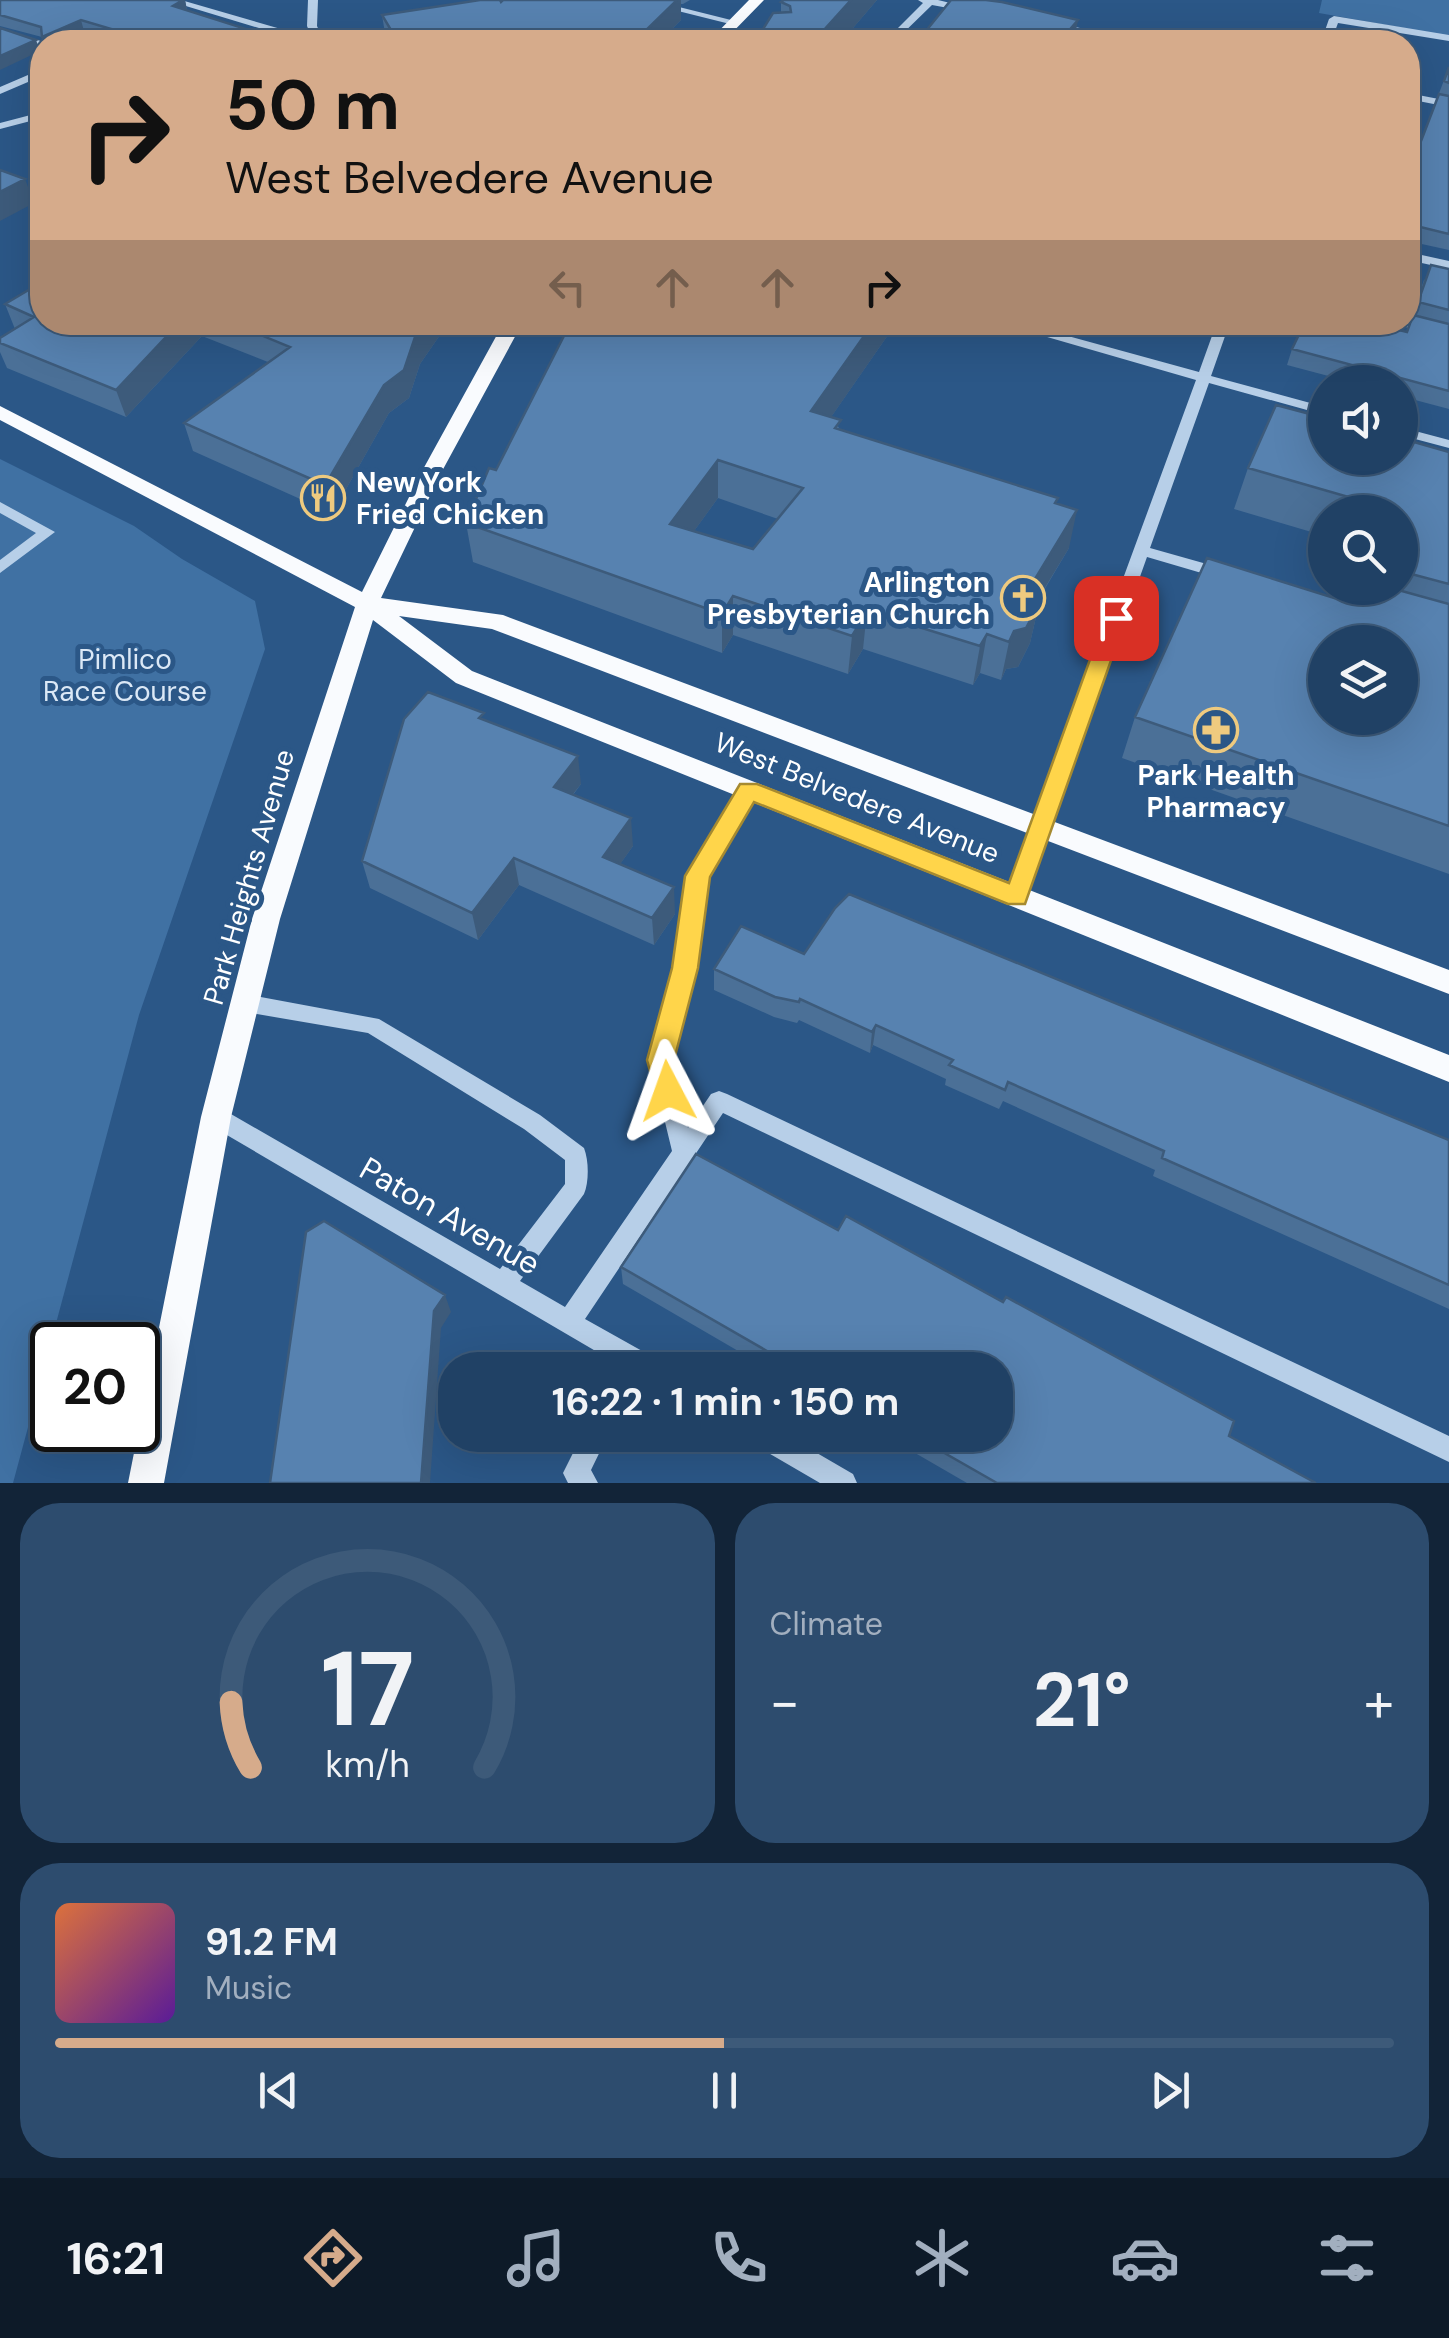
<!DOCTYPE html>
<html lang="en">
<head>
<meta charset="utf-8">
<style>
	:root { --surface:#204165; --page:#2d4c6e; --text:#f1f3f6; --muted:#a2afbf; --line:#3d5a79; --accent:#d6ab8b }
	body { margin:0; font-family:"DM Sans",sans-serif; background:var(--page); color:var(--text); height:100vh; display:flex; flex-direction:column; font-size:38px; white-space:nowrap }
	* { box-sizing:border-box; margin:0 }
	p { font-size:32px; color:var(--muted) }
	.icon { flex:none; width:55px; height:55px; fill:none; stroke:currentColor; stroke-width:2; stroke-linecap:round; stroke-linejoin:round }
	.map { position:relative; height:1483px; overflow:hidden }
	.details { display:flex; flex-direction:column; gap:20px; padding:20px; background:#122438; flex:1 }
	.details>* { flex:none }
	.hud { position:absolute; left:30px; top:30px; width:1390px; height:305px; border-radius:40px; box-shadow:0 10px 40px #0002,0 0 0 2px var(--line); background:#d6ab8b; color:#111; overflow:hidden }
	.buttons { position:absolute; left:1308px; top:365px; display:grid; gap:20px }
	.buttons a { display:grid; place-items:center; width:110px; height:110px; border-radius:50%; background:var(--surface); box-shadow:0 10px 40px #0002,0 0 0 2px var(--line); font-size:50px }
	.speed { position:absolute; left:30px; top:1322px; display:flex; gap:20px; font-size:50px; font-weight:700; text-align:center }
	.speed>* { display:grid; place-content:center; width:130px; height:130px; border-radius:50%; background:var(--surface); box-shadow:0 10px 40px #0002,0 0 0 2px var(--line); line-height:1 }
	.speed .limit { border:5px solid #111; border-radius:15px; background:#fff; color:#111 }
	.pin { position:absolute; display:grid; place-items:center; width:85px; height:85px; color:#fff; margin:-42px; border-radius:20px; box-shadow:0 5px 15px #0006 }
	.me { position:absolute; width:110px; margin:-55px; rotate:356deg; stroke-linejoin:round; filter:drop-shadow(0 0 8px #0008) }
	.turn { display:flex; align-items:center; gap:35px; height:210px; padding:0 30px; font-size:45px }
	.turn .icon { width:130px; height:130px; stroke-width:2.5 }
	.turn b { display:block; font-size:70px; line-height:85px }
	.lanes { display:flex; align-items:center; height:95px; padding:0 30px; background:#0003; justify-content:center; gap:50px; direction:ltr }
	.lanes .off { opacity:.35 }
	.big { font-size:75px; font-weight:700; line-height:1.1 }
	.details .widget { flex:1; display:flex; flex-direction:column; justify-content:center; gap:15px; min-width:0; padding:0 35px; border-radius:40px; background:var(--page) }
	.details .dial { align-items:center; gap:0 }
	.dial svg { height:260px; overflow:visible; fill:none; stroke:var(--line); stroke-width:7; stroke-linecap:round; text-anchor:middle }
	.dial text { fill:var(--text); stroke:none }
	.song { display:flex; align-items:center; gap:30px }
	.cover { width:120px; height:120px; border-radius:15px; background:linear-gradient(135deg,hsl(20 70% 55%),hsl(270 70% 35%)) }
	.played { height:10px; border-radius:5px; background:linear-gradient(90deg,var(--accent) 50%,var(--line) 50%) }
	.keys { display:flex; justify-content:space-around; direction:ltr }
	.heat { display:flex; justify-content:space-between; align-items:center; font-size:55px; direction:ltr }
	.details .tiles { flex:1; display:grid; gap:20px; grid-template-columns:1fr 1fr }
	.widget:last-child { grid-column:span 2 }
	.trip { position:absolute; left:438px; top:1352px; width:575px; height:100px; border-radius:40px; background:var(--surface); box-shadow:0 10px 40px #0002,0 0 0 2px var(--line); font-weight:700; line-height:100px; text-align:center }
	.menu { display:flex; height:160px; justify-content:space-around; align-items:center; background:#0d1a28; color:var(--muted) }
	.menu .icon { width:70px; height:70px }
	.menu .current { color:var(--accent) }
	.menu b { font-size:45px; color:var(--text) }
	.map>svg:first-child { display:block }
	.green { fill:#4071a3 }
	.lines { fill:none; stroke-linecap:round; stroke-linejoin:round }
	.minor { fill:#b7cfe8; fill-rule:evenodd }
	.major { fill:#f9fbfe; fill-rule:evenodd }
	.wall { fill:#4b7097; fill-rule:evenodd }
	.shaded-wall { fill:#3d5b7b }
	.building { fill:#5782b0; stroke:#3d5b7b; stroke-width:2.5; fill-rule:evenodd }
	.route { fill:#ffd54a; stroke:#a68a30; stroke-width:2.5 }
	.labels { text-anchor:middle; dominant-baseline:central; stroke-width:10; stroke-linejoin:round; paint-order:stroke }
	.poi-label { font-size:28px; font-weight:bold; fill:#fff; stroke:#2b5787; text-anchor:start }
	.park-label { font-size:28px; fill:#dbe8f6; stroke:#2b5787 }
	.street-label { font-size:28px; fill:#fff; stroke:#2b5787 }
	.near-street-label { font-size:32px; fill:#fff; stroke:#2b5787 }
</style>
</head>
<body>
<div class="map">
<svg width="1449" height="1483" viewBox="0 0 1449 1483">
	<rect width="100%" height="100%" fill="#2b5787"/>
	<path class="green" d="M1322,0H1449V36L1319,13Z
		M0,459L134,526L182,559L255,601L265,649L139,1015L13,1483H0Z"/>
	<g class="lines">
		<path class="minor" d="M166,0H181L312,38L307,26L308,0H318L317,26L324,42H305Z
			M634,0H651L739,22L734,25Z
			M918,0H938L975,9L970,12L932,5L894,42H884L923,3Z
			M1334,16L1449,35V41L1338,23L1331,42H1321L1329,19Z
			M1054,23L1137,39L1142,42H1124L1051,28V24Z
			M0,28L44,42L42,48L0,34Z
			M722,32L782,39L787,42H761L719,37L717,35Z
			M42,69V76L0,94V87Z
			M1408,93L1449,101V107L1408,99Z
			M42,112V118L0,129V123Z
			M1408,252L1449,261V269L1408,260Z
			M1408,321L1449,331V339L1388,322Z
			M995,322H1017L1199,372L1217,322H1230L1211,376L1325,407V415L1209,383L1150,548L1228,570L1230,574L1222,579L1147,557L1026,897L1023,903L1016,905L1009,903L1006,897L1196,380Z
			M1400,427L1449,440V448L1400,435Z
			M0,502L55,532L0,573V560L36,533L0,513Z
			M748,783L754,785L757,790L707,877L695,968L670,1060L688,1128L711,1094L719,1091L727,1094L1449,1436V1462L723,1113L585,1319L660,1361L663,1370H628L208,1124L205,1117L208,1110L216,1107L224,1110L500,1269L565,1184V1160L524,1129L368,1033L245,1012L238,1009L235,1003L238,997L245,994L379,1019L540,1115L584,1148C589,1161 589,1182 584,1194L520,1281L565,1307L672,1151L650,1060L675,968L689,876L742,785Z
			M582,1435H608L591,1470L598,1483H568L563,1473Z
			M749,1435H786L853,1474L857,1483H820L753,1444Z"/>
		<path class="major" d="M749,0H764L723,42H708Z
			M504,322H523L441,473L381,598L503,615L1449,970V994L492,629L399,616L472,671L1449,1055V1082L456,683L373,620L280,919L231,1117L164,1483H128L201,1117L252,919L355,607L0,420V406L362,592L421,473Z"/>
	</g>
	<path class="wall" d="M0,0H185L187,10L276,42H121L84,31L60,42H43L42,37L0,26Z
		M503,0H690L683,4H681V20L659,42H388L386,39L382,15L501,2Z
		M784,0H877L847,35L755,42L781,12V2Z
		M1449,67V250L1408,241V175Z
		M1449,269V409L1400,396V382H1351L1287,365L1292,349L1406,332L1424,280Z
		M42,282V322H449L420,364L409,398L389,413L337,505L332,508L318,507L193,451L184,423L268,362L202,336L126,417L7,368L0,352V338L15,329L5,304Z
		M571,322H897L831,417L840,429L1057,503L1069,548L1037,602L1039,604L1030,643L1018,667L1006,669L1001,680L980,673L973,685L863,649L848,674L733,635L722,653L473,562L466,523L496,470ZM718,498L778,519L753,549L694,531Z
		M1086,322H1148L1144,331L1129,328L1127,332Z
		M1449,452V874L1122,758L1135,717L1331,597L1334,588H1400V512H1325V536L1234,509L1248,468Z
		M486,721L581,784L573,795L633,846L620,864L675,914L654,945L519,885L478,940L370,888L362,861Z
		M804,954L1449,1140V1309L1153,1176L1155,1170L1003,1101L999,1109L945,1085L946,1079L873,1045L870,1053L799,1020L797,1023L774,1017L714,990V969Z
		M696,1154L838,1230L846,1216L1003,1302L1006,1297L1234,1421L1229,1436L1316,1483H967L884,1435H995V1370H771L623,1284L621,1267Z"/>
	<path class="shaded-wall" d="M183,0H185L187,10L173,6Z
		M677,0H681V20L659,42H634Z
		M851,0H877L841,42L824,30Z
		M81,20L84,31L60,42H43L42,37Z
		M1078,20L1074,42H1059Z
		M36,40L40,51L0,70V56Z
		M25,179L34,203L0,221V192Z
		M180,322H198L202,336L126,417L116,390Z
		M425,322H449L420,364L409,398L389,413L337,505L332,508L324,480L384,385Z
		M874,322H897L809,449L811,411Z
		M718,460V498L671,563L670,524Z
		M1077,510L1069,548L1035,604H1039L1030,643L1018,667L1006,669L1001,680L1009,642L1032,584Z
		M733,596V635L722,653V614Z
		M867,611L863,649L848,674L852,636Z
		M987,634L980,673L973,685L980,646Z
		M578,756L581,784L557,814L554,787Z
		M631,818L633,846L606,884L603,857Z
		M514,858L519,885L478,940L472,913Z
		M674,887L675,914L654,945L652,918Z
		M876,1025L873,1045L870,1053L872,1032Z
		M445,1295L451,1312L441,1328L430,1483H421L434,1311Z"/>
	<path class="building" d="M0,0H183L173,6L274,38L264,42H155L81,20L42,37L41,27L0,15Z
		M480,0H500L501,2L503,0H677L634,42H443L441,41L429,42H398L382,15Z
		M784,0H851L824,30L884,42H755L773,13L791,12L790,6L781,2Z
		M951,0H986L1002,2L1078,20L1059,42H917Z
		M0,28L36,40L0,56Z
		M1449,67V83L1444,81Z
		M1439,94L1449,96V234L1408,224V185L1410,182L1408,180V175Z
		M0,170L25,179L0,192Z
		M1431,265L1449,269V310L1418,302Z
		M42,282V322H180L116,390L0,343V338L34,317L5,304Z
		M1413,315L1449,324V391L1292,349L1305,322H1367L1407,332Z
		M229,322H425L415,337L404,370L384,385L330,477L324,480L311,479L184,423L290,347Z
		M571,322H874L811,411L841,420L835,428L1058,498L1055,503L1077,510L1032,584L1039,587L1034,597L1039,604L1026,628L1014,631L1009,642L987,634L980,646L867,611L852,636L733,596L722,614L466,523L489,468L496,470ZM718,460L803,488L753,549L670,524Z
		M1276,405L1325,418V458H1400V438L1449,452V584L1400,571V512H1362L1366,502L1248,468Z
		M1207,558L1334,598L1338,588H1391L1449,604V826L1135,717ZM1325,642H1400V718H1325Z
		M428,692L484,713L479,718L578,756L554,787L631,818L603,857L674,887L652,918L514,858L472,913L362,861L404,719Z
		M849,894L1449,1140V1285L1162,1158L1164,1151L1008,1082L1005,1090L949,1065L953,1060L876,1025L872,1032L800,999L799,1002L775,997L714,969L741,926L804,954L835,908Z
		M696,1154L838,1230L846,1216L1003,1302L1006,1297L1234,1421L1229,1436L1316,1483H997L913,1435H995V1370H800L621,1267Z
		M324,1221L445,1295L434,1311L421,1483H270L306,1232Z"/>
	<path class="route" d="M1116,611L1126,618L1025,904H1008L754,802L710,877L698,968L674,1060L682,1091L678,1100L668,1104L658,1100L647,1060L672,968L685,876L740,784H757L1009,883L1105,618Z"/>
	<defs>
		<symbol id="restaurant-ring" viewBox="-11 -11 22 22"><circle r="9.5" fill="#2b5787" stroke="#eeca7f" stroke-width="1.5"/><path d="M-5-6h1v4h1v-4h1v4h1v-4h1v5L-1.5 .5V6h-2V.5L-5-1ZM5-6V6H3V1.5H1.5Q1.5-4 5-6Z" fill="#eeca7f"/></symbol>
		<symbol id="church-ring" viewBox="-11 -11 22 22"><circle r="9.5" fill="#2b5787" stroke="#eeca7f" stroke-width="1.5"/><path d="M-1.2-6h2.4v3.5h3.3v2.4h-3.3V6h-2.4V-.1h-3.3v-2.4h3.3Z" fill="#eeca7f"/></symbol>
		<symbol id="pharmacy-ring" viewBox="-11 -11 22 22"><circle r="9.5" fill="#2b5787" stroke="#eeca7f" stroke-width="1.5"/><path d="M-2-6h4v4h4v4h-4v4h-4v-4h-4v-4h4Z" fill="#eeca7f"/></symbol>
	</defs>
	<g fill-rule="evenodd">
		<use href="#restaurant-ring" x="298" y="473" width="50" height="50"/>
		<use href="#church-ring" x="998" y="573" width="50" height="50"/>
		<use href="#pharmacy-ring" x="1191" y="705" width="50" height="50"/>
	</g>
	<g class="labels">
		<g class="poi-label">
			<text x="356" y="482">New York<tspan x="356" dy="32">Fried Chicken</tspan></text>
			<text x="990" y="582" text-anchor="end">Arlington<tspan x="990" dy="32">Presbyterian Church</tspan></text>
			<text x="1216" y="775" text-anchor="middle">Park Health<tspan x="1216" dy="32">Pharmacy</tspan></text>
		</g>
		<g class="park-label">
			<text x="125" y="659">Pimlico<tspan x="125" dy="32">Race Course</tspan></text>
		</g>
		<g class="street-label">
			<text transform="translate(857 798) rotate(22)">West Belvedere Avenue</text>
			<text transform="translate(249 877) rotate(-74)">Park Heights Avenue</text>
		</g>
		<g class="near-street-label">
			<text transform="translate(450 1216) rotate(30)">Paton Avenue</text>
		</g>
	</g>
</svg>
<div class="buttons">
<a><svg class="icon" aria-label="sound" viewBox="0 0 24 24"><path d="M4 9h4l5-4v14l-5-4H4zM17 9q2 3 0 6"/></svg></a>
<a><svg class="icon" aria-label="search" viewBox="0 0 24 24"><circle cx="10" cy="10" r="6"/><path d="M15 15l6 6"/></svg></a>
<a><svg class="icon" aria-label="layers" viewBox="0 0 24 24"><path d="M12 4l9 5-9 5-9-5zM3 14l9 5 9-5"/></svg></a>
</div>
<div class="speed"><div class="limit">20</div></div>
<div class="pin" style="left:1116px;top:618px;background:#d93025"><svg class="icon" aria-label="arrive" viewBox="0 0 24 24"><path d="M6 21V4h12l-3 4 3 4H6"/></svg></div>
<svg class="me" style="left:668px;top:1091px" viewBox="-20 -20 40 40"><path d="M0-17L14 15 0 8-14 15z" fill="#ffd54a" stroke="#fff" stroke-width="4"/></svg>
<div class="trip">16:22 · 1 min · 150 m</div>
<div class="hud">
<div class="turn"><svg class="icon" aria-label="right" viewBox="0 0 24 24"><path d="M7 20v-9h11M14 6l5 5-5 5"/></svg><div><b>50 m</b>West Belvedere Avenue</div></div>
<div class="lanes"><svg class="icon off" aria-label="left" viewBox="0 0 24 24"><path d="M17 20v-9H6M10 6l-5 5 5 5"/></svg><svg class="icon off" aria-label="ahead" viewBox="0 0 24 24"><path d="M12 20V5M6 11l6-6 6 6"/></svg><svg class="icon off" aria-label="ahead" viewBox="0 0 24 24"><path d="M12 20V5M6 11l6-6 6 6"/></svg><svg class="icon" aria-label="right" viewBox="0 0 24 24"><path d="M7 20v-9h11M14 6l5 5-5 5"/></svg></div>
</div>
</div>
<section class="details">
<div class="tiles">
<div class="widget dial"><svg viewBox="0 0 100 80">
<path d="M14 69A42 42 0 1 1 86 69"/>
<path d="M14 69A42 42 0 0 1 8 49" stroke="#d6ab8b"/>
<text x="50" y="56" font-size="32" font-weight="700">17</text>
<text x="50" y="72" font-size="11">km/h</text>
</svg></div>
<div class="widget"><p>Climate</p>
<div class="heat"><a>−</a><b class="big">21°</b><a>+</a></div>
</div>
<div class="widget">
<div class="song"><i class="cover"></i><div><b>91.2 FM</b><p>Music</p></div></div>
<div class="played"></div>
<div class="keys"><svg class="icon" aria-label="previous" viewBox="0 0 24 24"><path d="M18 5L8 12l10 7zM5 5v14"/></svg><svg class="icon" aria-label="pause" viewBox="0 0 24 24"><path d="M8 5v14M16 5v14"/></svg><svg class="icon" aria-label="next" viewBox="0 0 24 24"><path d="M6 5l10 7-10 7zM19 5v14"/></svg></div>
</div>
</div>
</section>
<nav class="menu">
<b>16:21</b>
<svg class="icon current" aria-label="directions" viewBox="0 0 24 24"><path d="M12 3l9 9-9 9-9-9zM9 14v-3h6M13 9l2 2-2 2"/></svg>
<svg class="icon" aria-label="music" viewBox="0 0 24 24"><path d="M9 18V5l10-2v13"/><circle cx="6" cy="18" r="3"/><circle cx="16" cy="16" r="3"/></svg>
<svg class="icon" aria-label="phone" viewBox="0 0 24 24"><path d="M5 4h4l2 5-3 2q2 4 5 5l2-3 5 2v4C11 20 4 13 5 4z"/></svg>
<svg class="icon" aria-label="climate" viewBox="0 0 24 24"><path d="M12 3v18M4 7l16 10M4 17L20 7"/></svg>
<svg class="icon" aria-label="car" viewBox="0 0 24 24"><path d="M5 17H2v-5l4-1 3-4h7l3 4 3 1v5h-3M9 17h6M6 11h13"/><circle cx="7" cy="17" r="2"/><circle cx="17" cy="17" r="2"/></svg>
<svg class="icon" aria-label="filters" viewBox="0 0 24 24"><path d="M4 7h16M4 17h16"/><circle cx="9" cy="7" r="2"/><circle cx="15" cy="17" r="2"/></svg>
</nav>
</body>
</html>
